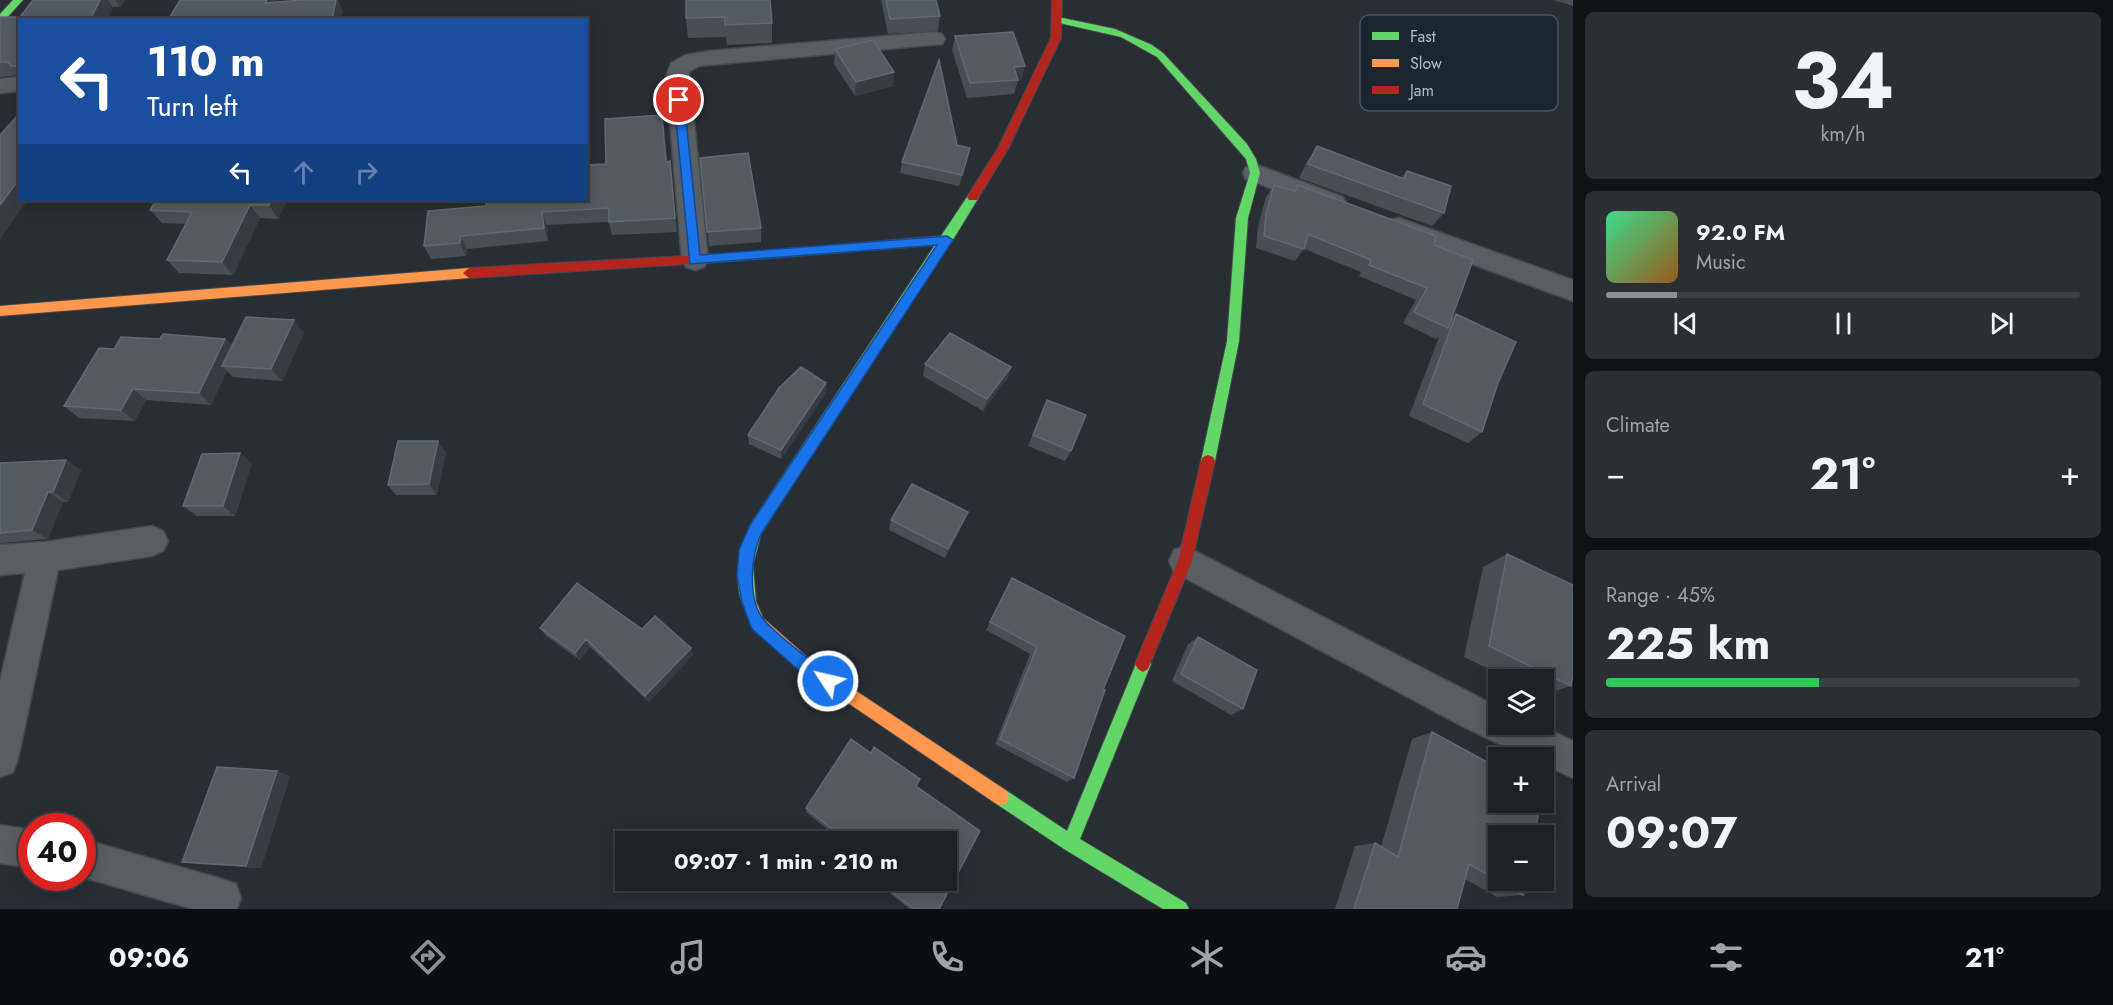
<!DOCTYPE html>
<html lang="en">
<head>
<meta charset="utf-8">
<style>
	:root { --surface:#1e2227; --page:#2b2f33; --text:#f1f3f6; --muted:#a1a4a7; --line:#3c3f44; --accent:#8c9099 }
	body { margin:0; font-family:Jost,sans-serif; background:var(--page); color:var(--text); height:100vh; display:flex; flex-direction:column; font-size:22px; white-space:nowrap }
	* { box-sizing:border-box; margin:0 }
	p { font-size:20px; color:var(--muted) }
	.icon { flex:none; width:33px; height:33px; fill:none; stroke:currentColor; stroke-width:2; stroke-linecap:round; stroke-linejoin:round }
	.map { position:relative; flex:1; overflow:hidden }
	.details { display:flex; flex-direction:column; gap:12px; padding:12px; background:#101315; width:540px }
	.details>* { flex:none }
	.guide { position:absolute; left:18px; top:18px; width:570px; height:183px; border-radius:0px; box-shadow:0 3px 15px #0003,0 0 0 2px var(--line); background:#1a4fa0; color:#fff; overflow:hidden }
	.tools { position:absolute; left:1488px; top:669px; display:grid; gap:12px }
	.tools a { display:grid; place-items:center; width:66px; height:66px; border-radius:0px; background:var(--surface); box-shadow:0 3px 15px #0003,0 0 0 2px var(--line); font-size:30px }
	.speed { position:absolute; left:18px; top:813px; display:flex; gap:12px; font-size:30px; font-weight:700; text-align:center }
	.speed>* { display:grid; place-content:center; width:78px; height:78px; border-radius:50%; background:var(--surface); box-shadow:0 3px 15px #0003,0 0 0 2px var(--line); line-height:1 }
	.speed .limit { border:9px solid #d22; background:#fff; color:#111 }
	.pin { position:absolute; display:grid; place-items:center; width:51px; height:51px; color:#fff; margin:-26px; border:3px solid #fff; border-radius:50%; box-shadow:0 2px 6px #0007 }
	.me { position:absolute; width:66px; margin:-33px; rotate:305deg; stroke-linejoin:round; filter:drop-shadow(0 0 4px #0008) }
	.turn { display:flex; align-items:center; gap:21px; height:126px; padding:0 30px; font-size:27px }
	.turn .icon { width:78px; height:78px; stroke-width:2.5 }
	.turn b { display:block; font-size:42px; line-height:51px }
	.lanes { display:flex; align-items:center; height:57px; padding:0 30px; background:#0003; justify-content:center; gap:30px; direction:ltr }
	.lanes .off { opacity:.35 }
	.big { font-size:45px; font-weight:700; line-height:1.1 }
	.details .tile { flex:1; display:flex; flex-direction:column; justify-content:center; gap:9px; min-width:0; padding:0 21px; border-radius:9px; background:var(--page) }
	.details .dial { align-items:center; gap:0 }
	.dial b { font-size:78px; line-height:1 }
	.song { display:flex; align-items:center; gap:18px }
	.cover { width:72px; height:72px; border-radius:9px; background:linear-gradient(135deg,hsl(150 70% 55%),hsl(30 70% 35%)) }
	.played { height:6px; border-radius:3px; background:linear-gradient(90deg,var(--accent) 15%,var(--line) 15%) }
	.keys { display:flex; justify-content:space-around; direction:ltr }
	.heat { display:flex; justify-content:space-between; align-items:center; font-size:33px; direction:ltr }
	.charge { height:9px; border-radius:4px; background:linear-gradient(90deg,#34c759 45%,var(--line) 0) }
	.trip { position:absolute; left:615px; top:831px; width:342px; height:60px; border-radius:0px; background:var(--surface); box-shadow:0 3px 15px #0003,0 0 0 2px var(--line); font-weight:700; line-height:60px; text-align:center }
	.tab-bar { display:flex; height:96px; justify-content:space-around; align-items:center; background:#0c0e10; color:var(--muted) }
	.tab-bar .icon { width:42px; height:42px }
	.tab-bar .on { color:var(--accent) }
	.tab-bar b { font-size:27px; color:var(--text) }
	main { display:flex; flex:1; min-height:0 }
	.map>svg:first-child { display:block }
	.lines { fill:none; stroke-linecap:round; stroke-linejoin:round }
	.street-casing { stroke:#44494d; stroke-width:3 }
	.fast-casing { stroke:#44494d; stroke-width:2 }
	.slow-casing { stroke:#44494d; stroke-width:2 }
	.jam-casing { stroke:#44494d; stroke-width:2 }
	.street { fill:#585e63; fill-rule:evenodd }
	.fast { fill:#63d668; fill-rule:evenodd }
	.slow { fill:#ff974d; fill-rule:evenodd }
	.jam { fill:#b3261e; fill-rule:evenodd }
	.wall { fill:#484e54 }
	.shaded-wall { fill:#363c42 }
	.building { fill:#535a60; stroke:#626970; stroke-width:1.5 }
	.route { fill:#1a73e8; stroke:#114b97; stroke-width:1.5 }
	.key { fill:#1c262f; stroke:#49535c; stroke-width:1.5 }
	.key-label { font-size:16px; fill:#b2bcc6 }
</style>
</head>
<body>
<main>
<div class="map">
<svg width="1573" height="909" viewBox="0 0 1573 909">
	<rect width="100%" height="100%" fill="#282e34"/>
	<g class="lines">
		<defs>
			<path id="street" d="M934,32L942,34L945,39L942,44L709,65L699,66L689,72L708,260L704,267L695,270L686,267L682,260L666,77L671,63L686,55L709,51Z
				M20,77V91L0,93V79Z
				M1255,164L1343,197L1346,203L1343,209L1334,212L1246,179L1243,173L1246,167Z
				M1399,218L1573,280V301L1390,234L1386,227L1390,220Z
				M152,526L163,531L168,541L163,551L152,556L58,570L18,759L13,772L0,777V681L25,573L0,575V545L45,542Z
				M1185,546L1498,707V724H1536L1573,741V778L1544,765V758H1528L1462,726L1174,572L1169,561L1174,550Z
				M0,825L32,830V868L0,863Z
				M82,839L222,879L236,884L241,898L237,909H193L82,877Z"/>
			<path id="fast" d="M13,0H23L3,22L0,23V14Z
				M1058,17L1115,29L1152,45L1163,53L1247,144L1256,159L1260,173L1248,218L1239,341L1215,461L1213,465L1208,467L1203,465L1201,461L1227,341L1236,218L1250,173L1246,159L1157,57L1121,37L1055,22L1053,20Z
				M973,193L979,197L951,243L948,244L761,534L753,565L756,602L754,607L749,609L744,607C732,581 739,551 750,525L935,245L720,262L714,258L716,255L941,236L969,194Z
				M1143,656L1148,659L1151,664L1080,839L1186,903L1189,909H1163L1064,849L995,803L993,797L995,791L1001,789L1007,791L1067,831L1138,659Z"/>
			<path id="slow" d="M469,268L475,273L469,278L0,316V306Z
				M749,595L754,597L763,618L814,663L1007,791L1009,797L1007,803L1001,805L995,803L804,673L752,628L742,602L744,597Z"/>
			<path id="jam" d="M1052,0H1062L1061,38L1008,149L977,200H969L967,197L998,148L1051,38Z
				M720,254L726,258L720,262L469,278L463,273L469,268Z
				M1208,455L1213,457L1215,461L1192,561L1148,669L1143,672L1138,669L1135,664L1178,561L1201,461L1203,457Z"/>
		</defs>
		<use href="#street" class="street-casing"/>
		<use href="#fast" class="fast-casing"/>
		<use href="#slow" class="slow-casing"/>
		<use href="#jam" class="jam-casing"/>
		<use href="#street" class="street"/>
		<use href="#fast" class="fast"/>
		<use href="#slow" class="slow"/>
		<use href="#jam" class="jam"/>
	</g>
	<path class="wall" d="M33,0H125L120,7H113L106,20H20V76L18,75L0,77V17H20Z
		M686,0L772,23V43L727,45L726,37L688,38L686,18Z
		M881,0H936L940,16L938,31L888,34Z
		M1553,0H1573V6Z
		M955,36L1025,66L1021,80H1018L1014,94L967,98L952,50Z
		M835,49L894,72L893,86L855,96L834,64Z
		M662,115L667,161H670L672,175L677,232L612,235L609,222L547,225L548,241L467,249L466,256L431,259L424,246L486,206L606,164Z
		M957,145L970,148L959,186L900,173L902,162Z
		M1317,146L1401,178L1407,171L1444,213L1432,226L1299,178L1308,160Z
		M700,158L761,228V242L709,246Z
		M1274,185L1294,191L1298,185L1434,245L1452,318L1456,314L1498,383L1482,432L1468,443L1409,416L1439,337L1436,339L1403,323L1416,300L1359,276L1361,272L1304,249L1295,261L1256,248L1258,226L1266,197Z
		M287,200L278,219L260,218L233,275L179,273L167,260L186,224L162,223L150,210Z
		M304,333L282,381L233,377L227,371L211,405L146,400L135,421L79,418L64,406L114,349L160,339H225L232,345Z
		M925,364L1011,367L1007,379L983,411L923,376Z
		M826,383V393L781,459L749,444L748,435Z
		M1047,400L1071,451L1065,461L1028,446Z
		M446,452L437,495H396L388,485Z
		M66,460L81,470L68,502H63L48,539L0,543V463Z
		M252,463L235,516H197L183,506Z
		M968,512L964,522L945,558L889,530L891,520Z
		M1507,554L1571,686L1544,695V680H1511L1464,657L1483,567Z
		M1012,578L1103,690L1074,778L1067,782L995,744L1030,654L986,630Z
		M540,628L642,629L691,648L693,655L649,702L590,647L580,660L546,636Z
		M1198,637L1243,709L1231,715L1172,681L1188,644Z
		M1432,732L1523,895L1497,897L1465,879L1457,909H1335L1355,846L1375,843L1381,847L1412,739Z
		M851,739L871,753L874,747L920,779L916,786L980,831L939,909H910L875,882L876,880H946V842H843L806,812V808Z
		M290,776L261,868L198,864L182,862Z"/>
	<path class="shaded-wall" d="M100,0H108L113,7L106,20H90Z
		M116,0H125L120,7Z
		M267,0H279L273,16L265,3Z
		M336,0H338L343,11L341,20H332Z
		M1025,66L1021,80L1010,81L1014,67Z
		M894,72L893,86L855,96L856,82Z
		M662,115L664,129L668,175L666,162Z
		M670,161L672,175L677,232L675,218Z
		M20,178V200H28L0,239V205Z
		M271,200H287L278,219L269,205Z
		M250,205L260,218L233,275L222,262Z
		M542,212L547,225L548,241L544,228Z
		M461,236L467,249L466,256L460,243Z
		M294,320L304,333L282,381L271,369Z
		M225,339L237,351L222,366L227,371L211,405L199,393Z
		M1011,367L1007,379L983,411L987,399Z
		M826,383V393L781,459V450Z
		M133,389L146,400L135,421L121,410Z
		M438,441L446,452L437,495L429,484Z
		M240,453L252,463L235,516L223,506Z
		M66,460L81,470L68,502L53,492Z
		M48,492L63,502L48,539L32,530Z
		M968,512L964,522L945,558L948,549Z
		M586,639L590,647L580,660L575,653Z
		M691,648L693,655L649,702L645,696Z
		M277,771L290,776L261,868L246,866Z"/>
	<path class="building" d="M33,0H100L90,20H20V66H11L8,62H0V17H20Z
		M180,0H267L265,3L302,0H336L332,20H168Z
		M686,0H770L772,23L725,25V17L686,18Z
		M886,0H936L940,16L890,19Z
		M1013,32L1025,66L1014,67L1018,80L970,83L955,36Z
		M873,40L894,72L856,82L835,49Z
		M939,60L957,145L970,148L962,175L902,162Z
		M20,113V178L0,205V135Z
		M662,115L666,162L670,161L675,218L609,222V208L542,212L544,228L461,236L460,243L424,246L428,211L486,206L487,200H586V165L606,164L605,119Z
		M1317,146L1404,179L1407,171L1451,186L1444,213L1308,164Z
		M748,153L761,228L707,232L700,158Z
		M1274,185L1295,191L1298,185L1436,236L1434,245L1473,260L1448,328L1414,312L1427,288L1369,265L1371,260L1308,234L1304,249L1264,236L1266,214Z
		M156,200H271L269,205H250L222,262L167,260L192,212L150,210Z
		M1456,314L1516,342L1498,383L1482,432L1423,404Z
		M246,317L294,320L271,369L222,366Z
		M950,333L1011,367L987,399L925,364Z
		M163,334L225,339L199,393L133,389L121,410L64,406L99,348L114,349L121,337L160,339Z
		M801,367L826,383L781,450L748,435L779,388Z
		M1047,400L1086,415L1071,451L1033,435Z
		M398,441H438L429,484L388,485Z
		M240,453L223,506H183L202,454Z
		M66,460L53,492H48L32,530L0,533V463Z
		M912,484L968,512L948,549L891,520Z
		M1507,554L1573,585V674L1571,686L1489,646Z
		M1012,578L1125,636L1103,690H1105L1074,778L1000,739L1037,647L990,622Z
		M577,583L642,629L655,616L691,648L645,696L586,639L575,653L540,628Z
		M1198,637L1257,670L1243,709L1181,674Z
		M1432,732L1498,768V802H1541L1534,836H1498V880H1525L1523,895L1469,864L1457,909H1354L1375,843L1398,857Z
		M851,739L871,753L874,747L920,779L916,786L980,831L939,909H914L877,881L946,880V842H848L806,808Z
		M217,767L277,771L246,866L182,862Z"/>
	<path class="route" d="M679,96L684,100L700,255L947,236L953,240L761,534C751,556 747,600 764,620C776,634 799,651 814,663C822,668 832,672 835,681L833,686L828,688L803,674L752,629L742,602L737,576L739,550L750,525L937,245L690,264L674,100Z"/>
	<rect x="1360" y="15" width="198" height="96" rx="9" class="key"/>
	<rect x="1372" y="32" width="27" height="8" fill="#63d668"/>
	<rect x="1372" y="59" width="27" height="8" fill="#ff974d"/>
	<rect x="1372" y="86" width="27" height="8" fill="#b3261e"/>
	<g class="key-label">
		<text x="1410" y="42">Fast</text>
		<text x="1410" y="69">Slow</text>
		<text x="1410" y="96">Jam</text>
	</g>
</svg>
<div class="tools">
<a><svg class="icon" aria-label="layers" viewBox="0 0 24 24"><path d="M12 4l9 5-9 5-9-5zM3 14l9 5 9-5"/></svg></a>
<a>+</a>
<a>−</a>
</div>
<div class="speed"><div class="limit">40</div></div>
<div class="pin" style="left:679px;top:100px;background:#d93025"><svg class="icon" aria-label="arrive" viewBox="0 0 24 24"><path d="M6 21V4h12l-3 4 3 4H6"/></svg></div>
<svg class="me" style="left:828px;top:681px" viewBox="-20 -20 40 40"><circle r="17" fill="#1a73e8" stroke="#fff" stroke-width="3"/><path d="M0-11L8 9 0 5-8 9z" fill="#fff"/></svg>
<div class="trip">09:07 · 1 min · 210 m</div>
<div class="guide">
<div class="turn"><svg class="icon" aria-label="left" viewBox="0 0 24 24"><path d="M17 20v-9H6M10 6l-5 5 5 5"/></svg><div><b>110 m</b>Turn left</div></div>
<div class="lanes"><svg class="icon" aria-label="left" viewBox="0 0 24 24"><path d="M17 20v-9H6M10 6l-5 5 5 5"/></svg><svg class="icon off" aria-label="ahead" viewBox="0 0 24 24"><path d="M12 20V5M6 11l6-6 6 6"/></svg><svg class="icon off" aria-label="right" viewBox="0 0 24 24"><path d="M7 20v-9h11M14 6l5 5-5 5"/></svg></div>
</div>
</div>
<section class="details">
<div class="tile dial"><b>34</b><p>km/h</p></div>
<div class="tile">
<div class="song"><i class="cover"></i><div><b>92.0 FM</b><p>Music</p></div></div>
<div class="played"></div>
<div class="keys"><svg class="icon" aria-label="previous" viewBox="0 0 24 24"><path d="M18 5L8 12l10 7zM5 5v14"/></svg><svg class="icon" aria-label="pause" viewBox="0 0 24 24"><path d="M8 5v14M16 5v14"/></svg><svg class="icon" aria-label="next" viewBox="0 0 24 24"><path d="M6 5l10 7-10 7zM19 5v14"/></svg></div>
</div>
<div class="tile"><p>Climate</p>
<div class="heat"><a>−</a><b class="big">21°</b><a>+</a></div>
</div>
<div class="tile"><p>Range · 45%</p><b class="big">225 km</b><div class="charge"></div></div>
<div class="tile"><p>Arrival</p><b class="big">09:07</b></div>
</section>
</main>
<nav class="tab-bar">
<b>09:06</b>
<svg class="icon on" aria-label="directions" viewBox="0 0 24 24"><path d="M12 3l9 9-9 9-9-9zM9 14v-3h6M13 9l2 2-2 2"/></svg>
<svg class="icon" aria-label="music" viewBox="0 0 24 24"><path d="M9 18V5l10-2v13"/><circle cx="6" cy="18" r="3"/><circle cx="16" cy="16" r="3"/></svg>
<svg class="icon" aria-label="phone" viewBox="0 0 24 24"><path d="M5 4h4l2 5-3 2q2 4 5 5l2-3 5 2v4C11 20 4 13 5 4z"/></svg>
<svg class="icon" aria-label="climate" viewBox="0 0 24 24"><path d="M12 3v18M4 7l16 10M4 17L20 7"/></svg>
<svg class="icon" aria-label="car" viewBox="0 0 24 24"><path d="M5 17H2v-5l4-1 3-4h7l3 4 3 1v5h-3M9 17h6M6 11h13"/><circle cx="7" cy="17" r="2"/><circle cx="17" cy="17" r="2"/></svg>
<svg class="icon" aria-label="filters" viewBox="0 0 24 24"><path d="M4 7h16M4 17h16"/><circle cx="9" cy="7" r="2"/><circle cx="15" cy="17" r="2"/></svg>
<b>21°</b>
</nav>
</body>
</html>
